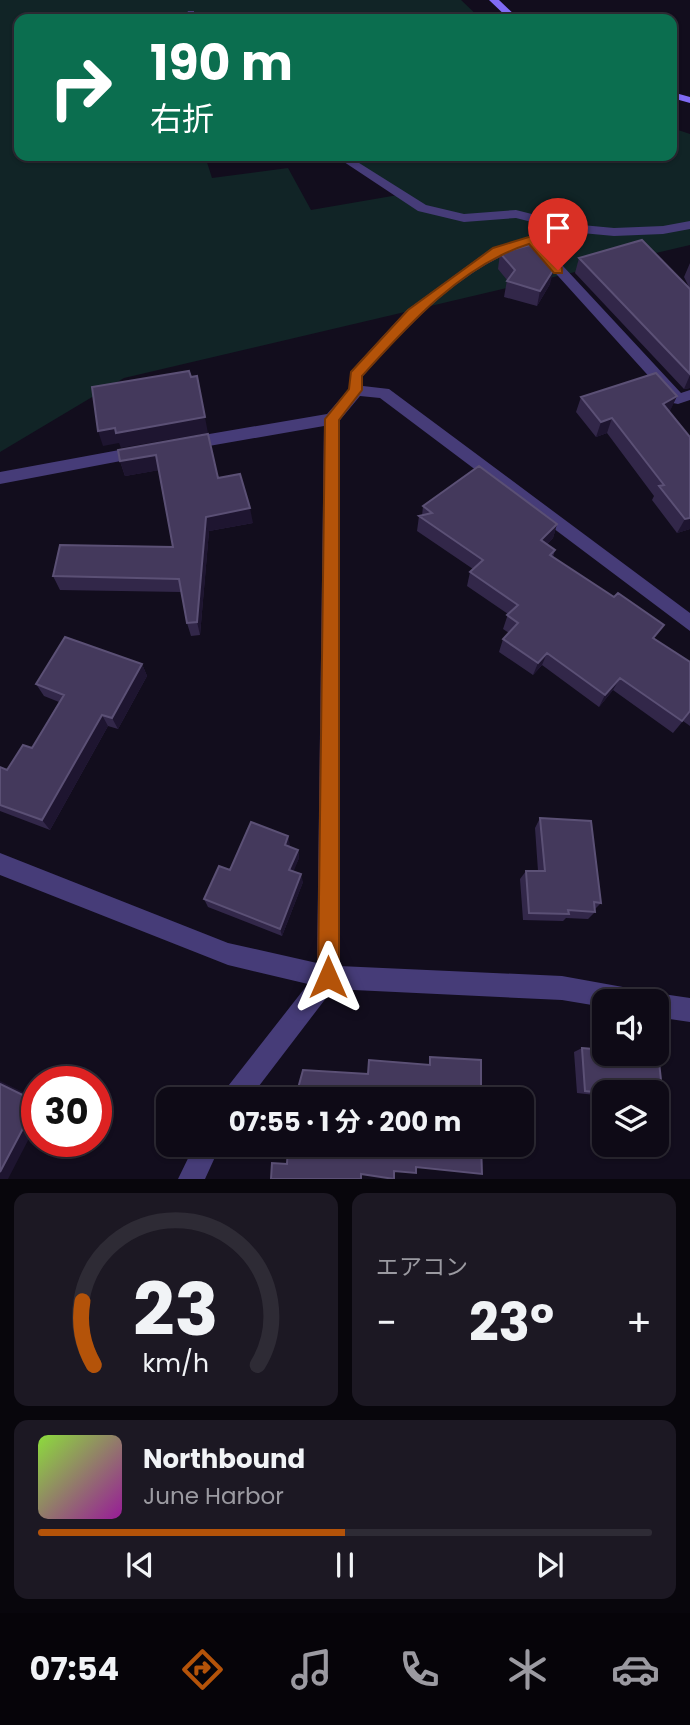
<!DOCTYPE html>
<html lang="ja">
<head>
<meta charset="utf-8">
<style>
	:root { --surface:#0e0a16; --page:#1c1823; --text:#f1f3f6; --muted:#9b9aa1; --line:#2e2b35; --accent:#b45309 }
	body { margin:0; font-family:Poppins,"Noto Sans JP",sans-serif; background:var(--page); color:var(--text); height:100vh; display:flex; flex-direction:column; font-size:26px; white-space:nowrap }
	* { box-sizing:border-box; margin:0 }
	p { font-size:23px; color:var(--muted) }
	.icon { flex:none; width:38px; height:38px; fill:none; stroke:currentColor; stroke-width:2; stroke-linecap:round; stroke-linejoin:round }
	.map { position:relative; height:1179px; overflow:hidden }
	.side { display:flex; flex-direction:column; gap:14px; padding:14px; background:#08060c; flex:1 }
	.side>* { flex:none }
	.banner { position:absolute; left:14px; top:14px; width:663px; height:147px; border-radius:14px; box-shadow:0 2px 5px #0004,0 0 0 2px var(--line); background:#0b6e4f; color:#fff; overflow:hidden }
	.buttons { position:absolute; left:592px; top:989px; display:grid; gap:14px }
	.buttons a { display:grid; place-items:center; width:77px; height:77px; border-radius:14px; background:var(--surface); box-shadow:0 2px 5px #0004,0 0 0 2px var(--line); font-size:35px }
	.speed { position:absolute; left:21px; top:1066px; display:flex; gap:14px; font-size:35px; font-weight:700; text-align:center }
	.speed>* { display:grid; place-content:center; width:91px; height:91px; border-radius:50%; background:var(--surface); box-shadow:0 2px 5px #0004,0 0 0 2px var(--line); line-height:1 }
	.speed .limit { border:10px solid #d22; background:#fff; color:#111 }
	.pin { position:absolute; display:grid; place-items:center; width:60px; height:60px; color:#fff; margin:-72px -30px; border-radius:50% 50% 50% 0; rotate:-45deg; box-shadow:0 0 7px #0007 }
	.pin .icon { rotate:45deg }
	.me { position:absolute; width:77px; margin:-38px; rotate:0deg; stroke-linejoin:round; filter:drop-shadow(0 0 5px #0008) }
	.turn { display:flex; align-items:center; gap:24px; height:147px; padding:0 21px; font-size:32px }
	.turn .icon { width:91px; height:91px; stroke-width:2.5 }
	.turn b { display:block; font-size:49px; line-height:60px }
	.big { font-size:52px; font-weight:700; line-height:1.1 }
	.side .widget { flex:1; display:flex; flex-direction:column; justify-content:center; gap:10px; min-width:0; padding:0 24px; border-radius:14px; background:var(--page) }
	.side .dial { align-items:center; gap:0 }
	.dial svg { height:182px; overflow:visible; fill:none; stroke:var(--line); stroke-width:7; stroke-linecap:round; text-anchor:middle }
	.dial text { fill:var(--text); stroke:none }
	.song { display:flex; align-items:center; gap:21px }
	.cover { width:84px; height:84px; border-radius:10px; background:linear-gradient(135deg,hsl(90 70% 55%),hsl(300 70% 35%)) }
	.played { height:7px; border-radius:4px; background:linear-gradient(90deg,var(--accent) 50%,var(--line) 50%) }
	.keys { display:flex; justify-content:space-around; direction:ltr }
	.heat { display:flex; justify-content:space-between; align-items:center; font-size:38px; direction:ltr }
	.side .tiles { flex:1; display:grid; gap:14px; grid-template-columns:1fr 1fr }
	.widget:last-child { grid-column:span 2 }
	.trip { position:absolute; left:156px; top:1087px; width:378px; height:70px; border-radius:14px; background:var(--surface); box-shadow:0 2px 5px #0004,0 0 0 2px var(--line); font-weight:700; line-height:70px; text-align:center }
	.dock { display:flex; height:112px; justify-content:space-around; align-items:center; background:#060409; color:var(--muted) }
	.dock .icon { width:49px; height:49px }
	.dock .current { color:var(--accent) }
	.dock b { font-size:32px; color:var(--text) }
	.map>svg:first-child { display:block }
	.green { fill:#112426 }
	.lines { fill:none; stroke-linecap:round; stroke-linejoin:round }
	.street { fill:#463c78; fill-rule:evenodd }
	.secondary { fill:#806bf4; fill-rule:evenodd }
	.wall { fill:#322749 }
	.shaded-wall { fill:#1e1530 }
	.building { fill:#44395c; stroke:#5b5075; stroke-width:2 }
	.route { fill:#b45309; stroke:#753606; stroke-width:2 }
</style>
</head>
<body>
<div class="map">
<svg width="690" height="1179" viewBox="0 0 690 1179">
	<rect width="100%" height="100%" fill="#120d1d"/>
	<path class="green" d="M0,0H461L481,19H19V156H205L212,178L288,168L311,210L398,195L339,156H672V128L690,134V245L124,378L0,452Z"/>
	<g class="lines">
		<path class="street" d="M188,11H194V19H184Z
			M335,156H348L426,205L464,214L516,210L571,224L614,228L663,226L690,221V229L663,234L614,236L571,232L516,218L464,222L418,211Z
			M532,236L536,237L681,393L690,390V400L678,404L673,403L530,245C462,266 409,325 363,376V386L389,389L690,613V631L380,398L360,396L340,420L339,966L562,976L634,989L642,993L646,1001H604V1007L562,1000L333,989L249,1099H222L225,1090L308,984L228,965L0,875V853L228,943L317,963L324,426L186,450L178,444L186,438L327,414L349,389L351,371L407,310L492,248Z
			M141,446L147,448L149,452L147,456L0,484V472Z
			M656,993L690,998V1022L656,1017V1001H646L648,997Z
			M195,1144H221L205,1179H178Z"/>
		<path class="secondary" d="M489,0H499L519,19H509Z
			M672,92L690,97V103L672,98Z"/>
	</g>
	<path class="wall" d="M500,253L550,284L537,306L504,297L507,280L498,269Z
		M579,258L690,289V388L684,389L575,273Z
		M690,263V287H689L684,277Z
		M677,396L669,412L690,437V529L677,533L652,500L654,496L607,433L596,437L576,412L581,397Z
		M120,461L218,478L253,523L209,531L200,635L191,636L187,623L181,592L60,590L53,576L173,547L159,470L125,476Z
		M423,506L557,524L553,538L547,544L555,550L553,557L655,639L690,662V726L683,721L673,733L613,690L599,707L542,665L533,675L499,652L503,639L509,633L503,629L508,614L467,586L470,572L473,569L417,531L419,516H422Z
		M142,664L147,676L118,729L108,726L50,830L0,811V767L7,770L32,748L59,702L44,696L36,684Z
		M540,818L601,903L595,909V912L588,919L566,918L563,921L523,920L520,879L526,871H538L535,828Z
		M290,845L289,847L298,850L299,858L293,871L303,882L282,936L208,907L204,899L230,870Z
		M582,1048L604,1050V1054L658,1053L664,1107L656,1108V1092H604V1096L577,1093L574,1052Z"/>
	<path class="shaded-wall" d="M554,269L550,284L537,306L540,291Z
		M690,375V388L684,389Z
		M197,376L208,433L121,448L119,443L103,446L98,431Z
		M677,396L670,411L656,419L663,404Z
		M612,418L607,433L596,437L601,422Z
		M156,455L160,470L125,476L120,461Z
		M250,508L253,523L209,531L200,635L197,622L206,517Z
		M690,518V529L677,533L685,519Z
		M557,524L553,538L536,554L541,540Z
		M547,653L542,665L533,675L538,663Z
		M142,664L147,676L118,729L112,718Z
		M620,678L613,690L599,707L605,695Z
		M102,715L108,726L50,830L42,820Z
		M288,836L290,845L286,854L285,845Z
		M298,850L299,858L291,878L289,870Z
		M301,874L303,882L282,936L280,929Z
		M0,1081L37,1099V1123L8,1179H0Z"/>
	<path class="building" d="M642,240L690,289V374L579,258Z
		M530,245L554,269L540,291L507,281L515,270L500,253Z
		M189,371L191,377L197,376L205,417L116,433L115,428L98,431L92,387Z
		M656,373L677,396L663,404L690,437V518L685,519L659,486L664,485L612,418L601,422L581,397Z
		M208,434L218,478L240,474L250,508L206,517L197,622L187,623L179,579L53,576L60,545L173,547L156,455L120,461L118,450Z
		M479,466L557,524L541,540L555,550L550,555L614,597L618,593L664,625L653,638L690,662V711L682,721L620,678L605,695L547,653L538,663L503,639L518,623L507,615L518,605L470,572L483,560L419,516L432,513L423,506Z
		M65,637L142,664L112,718L102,715L42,820L0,805V767L7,770L23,745L32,748L64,695L36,684Z
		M540,818L591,821L601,903L594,902L595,912L568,910L569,914L529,913L526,871H545Z
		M251,822L288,836L285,845L298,850L289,870L301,874L280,929L204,899L219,866L230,870Z
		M582,1048L604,1050V1054L658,1053L664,1107H656V1092L604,1093L585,1091Z
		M430,1057L481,1060V1099H291V1092H297L303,1070L368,1074L369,1060L430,1065Z
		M0,1084L37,1102L0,1172Z
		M288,1144H481L482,1174L416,1167V1173L394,1171V1179L361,1174V1179H271L272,1163L287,1164Z"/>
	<path class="route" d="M532,236L536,237L562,268V273H554L529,244C462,265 408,325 362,376V390L339,420V977L336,984L328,987L321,984L318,977L325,419L349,389L351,372L408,310L493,248Z"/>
</svg>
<div class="buttons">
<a><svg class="icon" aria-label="sound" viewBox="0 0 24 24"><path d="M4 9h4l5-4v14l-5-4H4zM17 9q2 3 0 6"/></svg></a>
<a><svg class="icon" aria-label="layers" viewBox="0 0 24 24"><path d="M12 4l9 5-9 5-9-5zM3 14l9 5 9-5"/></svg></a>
</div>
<div class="speed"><div class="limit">30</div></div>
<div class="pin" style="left:558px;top:270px;background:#d93025"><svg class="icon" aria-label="arrive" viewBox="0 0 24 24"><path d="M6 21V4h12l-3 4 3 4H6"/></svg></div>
<svg class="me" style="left:328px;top:977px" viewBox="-20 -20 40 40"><path d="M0-17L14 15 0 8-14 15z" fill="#b45309" stroke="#fff" stroke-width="4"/></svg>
<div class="trip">07:55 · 1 分 · 200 m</div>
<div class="banner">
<div class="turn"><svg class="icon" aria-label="right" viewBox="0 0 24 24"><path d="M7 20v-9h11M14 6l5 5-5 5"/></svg><div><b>190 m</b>右折</div></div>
</div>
</div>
<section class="side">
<div class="tiles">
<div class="widget dial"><svg viewBox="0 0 100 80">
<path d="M14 69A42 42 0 1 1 86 69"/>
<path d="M14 69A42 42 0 0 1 9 41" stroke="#b45309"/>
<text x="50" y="56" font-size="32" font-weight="700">23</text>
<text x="50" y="72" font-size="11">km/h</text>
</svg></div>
<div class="widget"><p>エアコン</p>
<div class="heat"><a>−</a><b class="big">23°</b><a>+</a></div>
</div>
<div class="widget">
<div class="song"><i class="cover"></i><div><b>Northbound</b><p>June Harbor</p></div></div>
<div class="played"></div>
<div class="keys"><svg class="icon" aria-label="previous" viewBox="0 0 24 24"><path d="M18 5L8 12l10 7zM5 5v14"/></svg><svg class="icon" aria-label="pause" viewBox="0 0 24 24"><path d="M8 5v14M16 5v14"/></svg><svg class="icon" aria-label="next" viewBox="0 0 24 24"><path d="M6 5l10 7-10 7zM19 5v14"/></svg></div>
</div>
</div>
</section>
<nav class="dock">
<b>07:54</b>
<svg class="icon current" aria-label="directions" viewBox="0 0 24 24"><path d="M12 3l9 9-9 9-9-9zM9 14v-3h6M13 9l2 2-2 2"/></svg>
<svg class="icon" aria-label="music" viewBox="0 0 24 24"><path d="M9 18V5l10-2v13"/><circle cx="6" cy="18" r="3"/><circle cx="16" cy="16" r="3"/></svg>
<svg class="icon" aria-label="phone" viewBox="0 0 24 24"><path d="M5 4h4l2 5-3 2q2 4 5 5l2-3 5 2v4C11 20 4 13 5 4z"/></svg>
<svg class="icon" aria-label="climate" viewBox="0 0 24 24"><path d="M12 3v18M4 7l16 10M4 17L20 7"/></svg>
<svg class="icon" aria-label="car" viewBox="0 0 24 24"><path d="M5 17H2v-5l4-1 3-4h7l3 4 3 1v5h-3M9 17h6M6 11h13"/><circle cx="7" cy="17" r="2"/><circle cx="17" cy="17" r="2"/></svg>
</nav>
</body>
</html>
